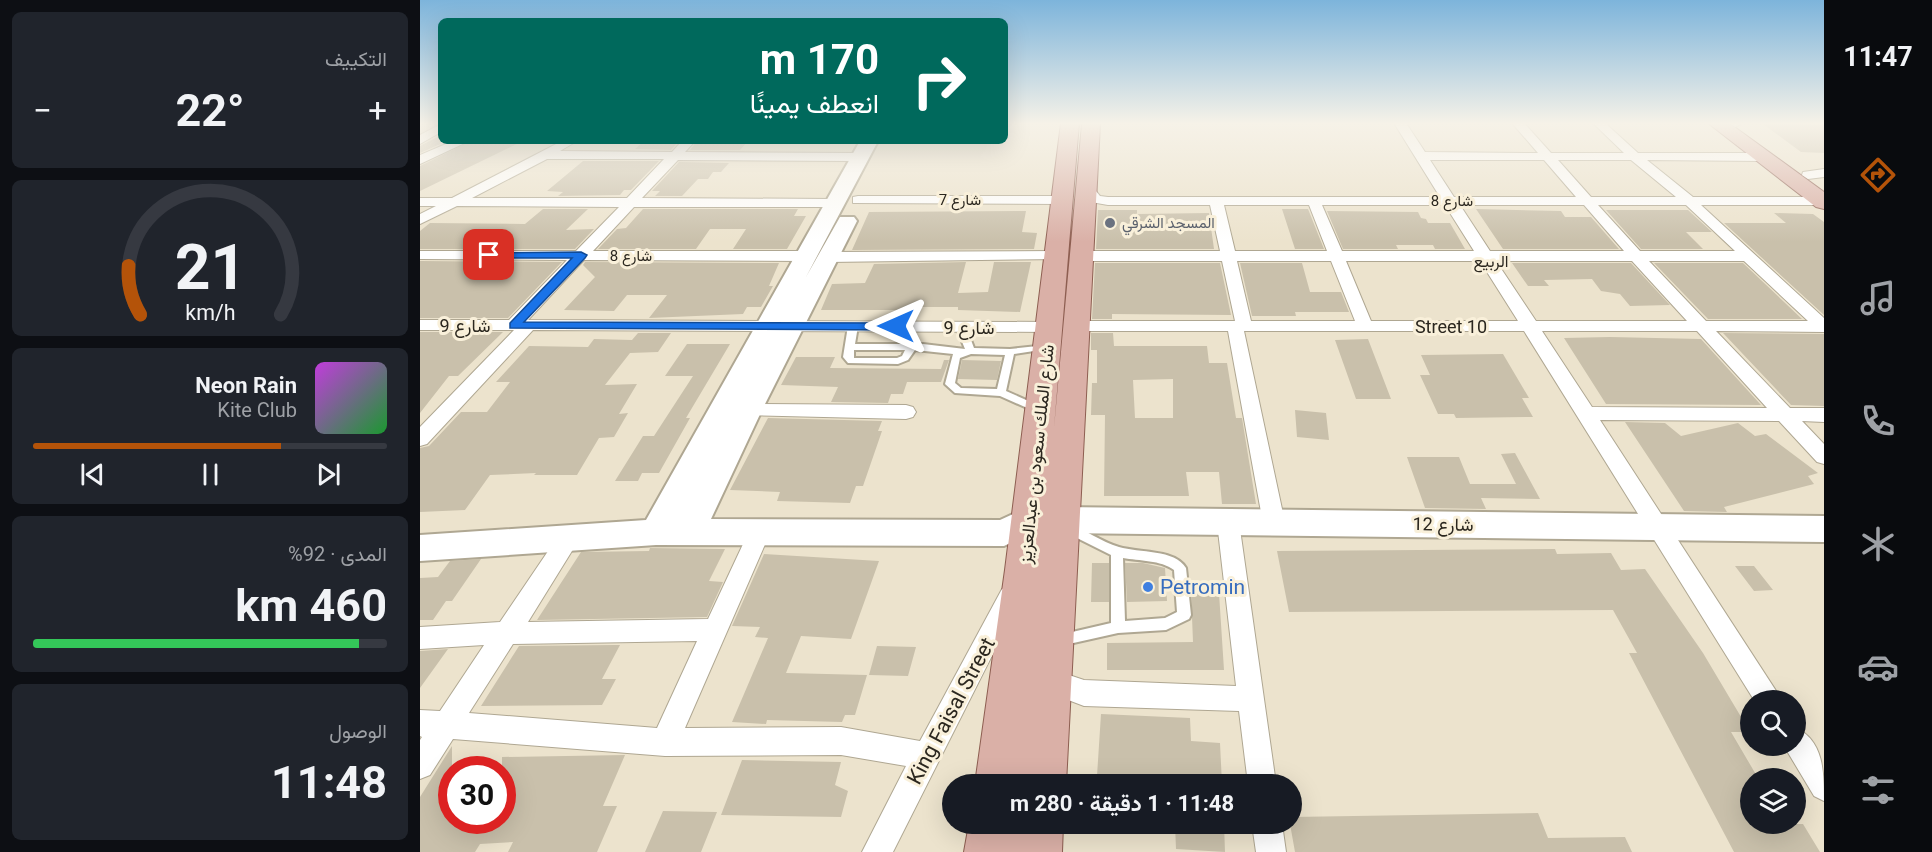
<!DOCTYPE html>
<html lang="ar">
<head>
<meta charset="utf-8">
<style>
	:root { --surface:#171b24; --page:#20242c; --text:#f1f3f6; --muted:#9ea1a6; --line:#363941; --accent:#b45309 }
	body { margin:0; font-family:Roboto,Vazirmatn,sans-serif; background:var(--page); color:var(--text); direction:rtl; height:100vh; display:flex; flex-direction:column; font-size:22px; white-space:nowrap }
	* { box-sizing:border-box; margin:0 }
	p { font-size:20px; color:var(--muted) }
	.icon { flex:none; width:33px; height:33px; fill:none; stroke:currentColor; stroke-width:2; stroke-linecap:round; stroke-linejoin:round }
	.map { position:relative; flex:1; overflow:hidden; direction:ltr }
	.panel { display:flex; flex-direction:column; gap:12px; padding:12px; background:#0d0f14; width:420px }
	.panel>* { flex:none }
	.top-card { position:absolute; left:18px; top:18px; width:570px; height:126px; border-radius:9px; box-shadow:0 6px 24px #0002; direction:rtl; background:#00695c; color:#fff; overflow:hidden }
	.controls { position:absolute; left:1320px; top:690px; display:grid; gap:12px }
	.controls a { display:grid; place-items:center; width:66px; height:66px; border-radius:50%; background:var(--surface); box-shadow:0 6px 24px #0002; font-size:30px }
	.speed { position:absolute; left:18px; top:756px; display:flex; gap:12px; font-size:30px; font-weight:700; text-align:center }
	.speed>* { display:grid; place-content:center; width:78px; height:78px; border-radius:50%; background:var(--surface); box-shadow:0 6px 24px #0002; line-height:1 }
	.speed .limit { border:9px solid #d22; background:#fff; color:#111 }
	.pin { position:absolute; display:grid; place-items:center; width:51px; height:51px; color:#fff; margin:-26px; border-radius:12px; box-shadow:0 3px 9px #0006 }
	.me { position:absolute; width:66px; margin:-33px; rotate:270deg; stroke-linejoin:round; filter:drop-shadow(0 0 4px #0008) }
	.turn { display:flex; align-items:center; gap:21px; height:126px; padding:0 30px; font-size:27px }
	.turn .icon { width:78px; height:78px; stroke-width:2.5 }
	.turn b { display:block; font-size:42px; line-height:51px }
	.big { font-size:45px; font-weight:700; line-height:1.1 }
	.panel .widget { flex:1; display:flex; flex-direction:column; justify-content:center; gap:9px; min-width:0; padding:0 21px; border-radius:9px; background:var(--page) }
	.panel .dial { align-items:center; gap:0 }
	.dial svg { height:156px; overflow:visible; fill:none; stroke:var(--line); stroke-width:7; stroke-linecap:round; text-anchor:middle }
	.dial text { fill:var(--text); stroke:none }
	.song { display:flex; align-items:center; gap:18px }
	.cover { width:72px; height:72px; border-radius:9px; background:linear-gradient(135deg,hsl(290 70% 55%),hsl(130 70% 35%)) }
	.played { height:6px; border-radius:3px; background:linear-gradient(90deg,var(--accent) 70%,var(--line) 70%) }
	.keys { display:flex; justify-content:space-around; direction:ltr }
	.heat { display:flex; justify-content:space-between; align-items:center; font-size:33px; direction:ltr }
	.charge { height:9px; border-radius:4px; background:linear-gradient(90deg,#34c759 92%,var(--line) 0) }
	.trip { position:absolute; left:522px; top:774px; width:360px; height:60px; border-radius:30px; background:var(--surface); box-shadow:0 6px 24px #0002; font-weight:700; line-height:60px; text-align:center; direction:rtl }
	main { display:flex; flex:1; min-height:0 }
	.dock { display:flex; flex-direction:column; width:108px; justify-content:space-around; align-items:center; background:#090b0e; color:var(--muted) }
	.dock .icon { width:42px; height:42px }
	.dock .selected { color:var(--accent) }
	.dock b { font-size:27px; color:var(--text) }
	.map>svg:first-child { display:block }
	.building { fill:#c9c0ab; fill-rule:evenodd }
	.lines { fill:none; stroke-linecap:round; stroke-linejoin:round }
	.lane-casing { stroke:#afa792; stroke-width:4 }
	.street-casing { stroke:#afa792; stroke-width:2 }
	.secondary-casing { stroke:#afa792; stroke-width:4 }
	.primary-casing { stroke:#8d5e51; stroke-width:2 }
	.lane { fill:#fff; fill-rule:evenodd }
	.street { fill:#fff; fill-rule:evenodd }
	.secondary { fill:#fff; fill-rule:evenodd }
	.primary { fill:#dab0a7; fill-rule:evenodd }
	.route { fill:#1a73e8; stroke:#114b97; stroke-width:1.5 }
	.worship-dot { fill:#6b7280; stroke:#f9f0da; stroke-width:2 }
	.shop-dot { fill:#3f7fe0; stroke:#f9f0da; stroke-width:2 }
	.labels { text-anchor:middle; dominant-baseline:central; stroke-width:6; stroke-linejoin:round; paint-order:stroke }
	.far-street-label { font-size:15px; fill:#2b271f; stroke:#f9f0da }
	.far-worship-label { font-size:15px; fill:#5b616d; stroke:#f9f0da; text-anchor:start }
	.far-neighbourhood-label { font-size:16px; fill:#2b271f; stroke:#f9f0da }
	.street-label { font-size:18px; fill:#2b271f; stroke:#f9f0da }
	.near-shop-label { font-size:21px; fill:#366cbe; stroke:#f9f0da; text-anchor:start }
	.near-street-label { font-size:21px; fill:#2b271f; stroke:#f9f0da }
</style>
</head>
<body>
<main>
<nav class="dock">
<b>11:47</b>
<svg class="icon selected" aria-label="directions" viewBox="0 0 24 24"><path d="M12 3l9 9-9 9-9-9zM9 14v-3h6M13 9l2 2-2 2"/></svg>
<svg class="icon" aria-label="music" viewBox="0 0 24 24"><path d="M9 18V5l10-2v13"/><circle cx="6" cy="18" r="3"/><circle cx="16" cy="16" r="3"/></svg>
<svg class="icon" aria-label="phone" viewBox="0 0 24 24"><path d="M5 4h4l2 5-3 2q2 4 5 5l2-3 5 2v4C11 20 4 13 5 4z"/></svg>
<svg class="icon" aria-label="climate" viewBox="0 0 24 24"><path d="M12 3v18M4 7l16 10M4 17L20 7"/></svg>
<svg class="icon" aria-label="car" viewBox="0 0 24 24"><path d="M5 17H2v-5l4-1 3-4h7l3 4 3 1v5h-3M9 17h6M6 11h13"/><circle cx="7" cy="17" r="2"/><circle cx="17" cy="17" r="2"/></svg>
<svg class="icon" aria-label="filters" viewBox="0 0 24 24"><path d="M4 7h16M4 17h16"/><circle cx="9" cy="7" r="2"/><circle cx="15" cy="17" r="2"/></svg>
</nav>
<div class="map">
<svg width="1404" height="852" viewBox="0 0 1404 852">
	<rect width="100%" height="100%" fill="#ece3cd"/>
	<path class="building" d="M1343,124L1404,125V153L1381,152Z
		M21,135V141H27L0,153V146Z
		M51,141H103L0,191V166Z
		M224,141H259L251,150L215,149Z
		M277,141H328L320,150H270Z
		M163,161H239L211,190H204L200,195L138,196L143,192L127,191Z
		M259,162L309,163L301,172H293L288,179H278L262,196H235L240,191H232Z
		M123,209H168L146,230L174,229L155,249H0V231L10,223L105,224Z
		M223,209H378L374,216H386L367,249H313L326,229H290L276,249H178L197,229L206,228Z
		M862,209H888L904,249H875Z
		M1056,209L1141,211L1145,217H1171L1199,249H1083Z
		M678,210H717V214L789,213L794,249H676Z
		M1186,210H1268L1292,232H1266L1283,249H1221Z
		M606,211L602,232L617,233L614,249L432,250L449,212Z
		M907,211L998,212L1001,218L1006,219L1008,223H1030L1045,249H1015L1013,245H976L978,249H923Z
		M1354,213L1393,214L1404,222V315L1304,223H1366Z
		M0,261L142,262L88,318H0Z
		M165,262L359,263L349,286H353L341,307H327L323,314L229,318L247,295H207L194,311L144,310L175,277L163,265Z
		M546,262L538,293L568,292L574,262H611L600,312L538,310V307H495L494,310H401L412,284L445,283L454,264Z
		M675,263H800L811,315L692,314V319H672Z
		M820,263H882L890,292H921L929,312H875L876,316H832Z
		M1092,263H1211L1250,305L1210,306L1200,294L1181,291L1172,279L1124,280L1129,286H1108Z
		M1234,263H1323L1382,319H1288Z
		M0,332H83L38,376H29L0,413Z
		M218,333H251L238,352L210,353L185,385L217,384L199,414L208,413L194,437L179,438L157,475H114L116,473L70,475L45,510L0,512V448L9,446L41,412H67L90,382H76L109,346L168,347L174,339L212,340Z
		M671,333H693L694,346H787L789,363H807L816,418H822L836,504H802L799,472H766L769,496H684L685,415H671L672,383H677V350H671ZM753,379V418H715L713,380Z
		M1303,333L1404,334V406L1371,405Z
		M1190,337L1281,339L1341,405L1186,404L1144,338Z
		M948,339L971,399H936L915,340Z
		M267,344H310L266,418H270L239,473H222L218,481H195L223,436H234L273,376H245Z
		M1083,354L1109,398H1102L1113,417L1036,418L1034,414H1018L1000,375H1010L1001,355Z
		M376,357H415L410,368L521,369L524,360H529L521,382H487L483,394H471L468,403L411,402L418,387L361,385Z
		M542,360L581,361L577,380L538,379Z
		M875,410L906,413L909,440L877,437Z
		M348,418L462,421L458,431H462L443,486H436L430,503L357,501L360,492L310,490Z
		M1205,422L1245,423L1261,436L1318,423L1335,436L1346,434L1398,473L1388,476L1394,484L1304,507L1307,512L1264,511Z
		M1095,453L1120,499L1061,498L1066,509L1005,508L987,457H1039L1050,484H1096L1081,454Z
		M230,548L305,549L289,581L303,582L287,617L117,620L161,552L229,551Z
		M1135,549L1137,554L1191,553L1201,570L1225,569L1283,653L1330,732H1311L1338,778H1330V824H1383L1400,852H1314L1209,653H1217L1193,610L869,612L857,551Z
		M344,554L459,561L431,639L381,636L366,673L447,675L435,715H425L422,722L347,720L346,724L312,722L348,638L335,637L340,627L312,626Z
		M61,559L32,601H26L13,620H0V578L18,577L30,561Z
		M672,563H689V602H671Z
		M705,563H723L745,568L747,601L707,602Z
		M1315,566H1334L1353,590L1334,591Z
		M771,592L799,593L804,670H687V643L773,642Z
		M193,645H200L182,679H196L182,705L61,706L99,646Z
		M457,646L496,647L488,676L449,675Z
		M28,649L0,688V651Z
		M681,714L770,718L771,741L800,743L802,784H737V778L677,776Z
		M32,746V820H82V757L205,755L183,806H197L177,852H88L93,842L60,844L55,852H0V797Z
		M322,760L421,762L415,785L428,791L421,817L301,815Z
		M243,811L297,812L281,852H225Z
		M1118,813L1128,838L1205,837L1212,852H875L870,824L872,817Z
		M755,824H804L805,852L756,849Z"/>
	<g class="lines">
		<defs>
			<path id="lane" d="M433,323L438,326L435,344H503L545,349L536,327L541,324L546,327L554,348L590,349L627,345L629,347L627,349L594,354L586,391L622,407L623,409L618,412L614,411L580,396L535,393L525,384L533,354L495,350L488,360L478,364L428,363L423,357L428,326ZM434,350H485L482,356L477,358H434ZM551,354L585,355L577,389L541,388L535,383L540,358Z
				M647,523C665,529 681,542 699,547C719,553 755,549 766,568L771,615L769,619L746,630L698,633L640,646L635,644L633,640L635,636L691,623V555L643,531L641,528L643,525ZM703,558C719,561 741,560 754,570L757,612L745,618L705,621Z"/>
			<path id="street" d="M974,123H986L1005,152L1118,153L1092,123H1104L1131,153H1204L1173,123H1185L1218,153H1344L1350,157L1344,161L1227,160L1273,197H1404L1403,205H1281L1404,318V332L1296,331L1370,408H1404V422L1382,421L1404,444V464L1397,462L1359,421L1180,420L1362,700H1334L1104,331H824L865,523L862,529L854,532L846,529L843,523L808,331H658L650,326L658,321H815L802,261H662L654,256L662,251H800L790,205H688L671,202L659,188L661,185H671L680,196L688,197H1020ZM1010,160H1124L1156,197H1034ZM1138,160H1211L1256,197H1171ZM804,205H889L907,251H815ZM902,205H1025L1054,251H922ZM1040,205H1164L1204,251H1070ZM1178,205H1266L1315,251H1220ZM817,261H911L935,321H831ZM926,261H1060L1098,321H951ZM1076,261H1212L1267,321H1116ZM1229,261H1324L1388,321H1286ZM1122,331H1277L1347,408L1172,407Z
				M1309,123H1321V124L1315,127Z
				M21,124V132L0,144V135Z
				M33,141H49L0,164V155Z
				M142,141H157L140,151L252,152L262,141H275L265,152L441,153L447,157L441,161L258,160L222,198L415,199L422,203L415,207H214L173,251H386L394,256L386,261L164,260L108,320L630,322L638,327L630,332L113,330L7,444L0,446V427L94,330H0V320H89L147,260L0,259V251H156L199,207L37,206L0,224V214L16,206H0V198H32ZM127,159H244L207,198H52Z
				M1404,169V177L1388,179L1382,175L1383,172Z
				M438,196H642L649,200L642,204L433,203V197Z
				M637,251L642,253L645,256L642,259L408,262L400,257L408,252Z
				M328,404L486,405L493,407L496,412L493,417L486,419L321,415L318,410L321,405Z
				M808,513L816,516L819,522L856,784H828L819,711L664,706L622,690L618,681L622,672L631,669L664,680L816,686L797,522L800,516Z
				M339,524L347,527L350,533L265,728L421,727L500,741L582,589L590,586L598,589L602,596L473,852H442L486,766L421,755L245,756L33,739L10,775L0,779V740L2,737L0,736V710L20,711L64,645L0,649V627L80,622L141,532L149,529L157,532L160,538L108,622L288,619L331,527ZM277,641L237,728L49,713L93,644Z
				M1376,728C1404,741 1404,773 1404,801L1394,796L1364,746H1376Z
				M832,824H862L866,852H836Z"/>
			<path id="secondary" d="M440,141H458L386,277L420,217H434L437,221L342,410L291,519L580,520L608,507L619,511L624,520L619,529L584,546L236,545L0,561V535L226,520Z
				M641,507L1404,516V542L641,533L630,529L625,520L630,511Z"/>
			<path id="primary" d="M641,123H659L634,428L662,124H680L646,784H555L585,570Z
				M1288,123H1309L1404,192V209L1396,207Z
				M549,824H643L642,852H544Z"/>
		</defs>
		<use href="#lane" class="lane-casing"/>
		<use href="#street" class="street-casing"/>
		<use href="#secondary" class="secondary-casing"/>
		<use href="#primary" class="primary-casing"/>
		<use href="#lane" class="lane"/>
		<use href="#street" class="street"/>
		<use href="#secondary" class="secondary"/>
		<use href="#primary" class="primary"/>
	</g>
	<linearGradient id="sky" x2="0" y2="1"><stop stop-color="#7db4db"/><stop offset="0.51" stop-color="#f6f2e8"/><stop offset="1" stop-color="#f6f2e8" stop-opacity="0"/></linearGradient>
	<rect width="1404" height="242" fill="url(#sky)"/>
	<path class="route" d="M161,252L167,255L165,258L104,322L476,323L482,326L476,330L90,328V323L152,258H69L64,255L65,253Z"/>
	<circle class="worship-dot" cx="690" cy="223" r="6"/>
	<circle class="shop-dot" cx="728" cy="587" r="6"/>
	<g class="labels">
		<g class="far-street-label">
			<text x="540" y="200">شارع 7</text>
			<text x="1032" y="201">شارع 8</text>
			<text x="211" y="256">شارع 8</text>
		</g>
		<g class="far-worship-label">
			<text x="702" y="223">المسجد الشرقي</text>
		</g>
		<g class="far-neighbourhood-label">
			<text x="1071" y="261">الربيع</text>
		</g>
		<g class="street-label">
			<text x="45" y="325">شارع 9</text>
			<text x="1031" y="326">Street 10</text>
			<text x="549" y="327">شارع 9</text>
			<text transform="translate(616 454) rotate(-84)">شارع الملك سعود بن عبدالعزيز</text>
			<text transform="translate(1023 524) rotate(1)">شارع 12</text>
		</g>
		<g class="near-shop-label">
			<text x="740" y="587">Petromin</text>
		</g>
		<g class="near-street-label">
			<text transform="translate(531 711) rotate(-62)">King Faisal Street</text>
		</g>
	</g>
</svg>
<div class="controls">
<a><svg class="icon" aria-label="search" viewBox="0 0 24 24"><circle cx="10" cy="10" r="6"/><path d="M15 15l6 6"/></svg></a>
<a><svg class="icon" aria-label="layers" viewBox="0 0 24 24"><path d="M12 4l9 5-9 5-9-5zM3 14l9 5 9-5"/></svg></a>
</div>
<div class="speed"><div class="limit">30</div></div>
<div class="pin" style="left:69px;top:255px;background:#d93025"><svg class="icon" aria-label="arrive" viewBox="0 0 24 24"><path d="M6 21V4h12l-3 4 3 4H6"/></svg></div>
<svg class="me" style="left:476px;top:326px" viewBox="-20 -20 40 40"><path d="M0-17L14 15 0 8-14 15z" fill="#1a73e8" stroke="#fff" stroke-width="4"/></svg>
<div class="trip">11:48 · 1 دقيقة · 280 m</div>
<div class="top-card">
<div class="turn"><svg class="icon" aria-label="right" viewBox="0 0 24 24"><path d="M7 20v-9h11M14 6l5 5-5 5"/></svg><div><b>170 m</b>انعطف يمينًا</div></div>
</div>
</div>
<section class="panel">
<div class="widget"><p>التكييف</p>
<div class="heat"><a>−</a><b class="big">22°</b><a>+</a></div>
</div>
<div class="widget dial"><svg viewBox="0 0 100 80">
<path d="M14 69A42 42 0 1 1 86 69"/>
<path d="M14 69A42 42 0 0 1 8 44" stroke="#b45309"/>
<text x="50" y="56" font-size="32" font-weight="700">21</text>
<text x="50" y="72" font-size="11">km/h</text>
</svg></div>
<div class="widget">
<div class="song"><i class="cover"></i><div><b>Neon Rain</b><p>Kite Club</p></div></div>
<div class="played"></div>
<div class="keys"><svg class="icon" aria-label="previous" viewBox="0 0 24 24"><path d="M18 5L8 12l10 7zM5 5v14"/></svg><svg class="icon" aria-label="pause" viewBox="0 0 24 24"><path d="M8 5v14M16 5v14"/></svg><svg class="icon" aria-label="next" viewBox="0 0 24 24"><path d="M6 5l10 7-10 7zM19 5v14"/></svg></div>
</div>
<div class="widget"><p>المدى · 92%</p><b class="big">460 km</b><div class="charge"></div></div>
<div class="widget"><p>الوصول</p><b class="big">11:48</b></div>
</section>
</main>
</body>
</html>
